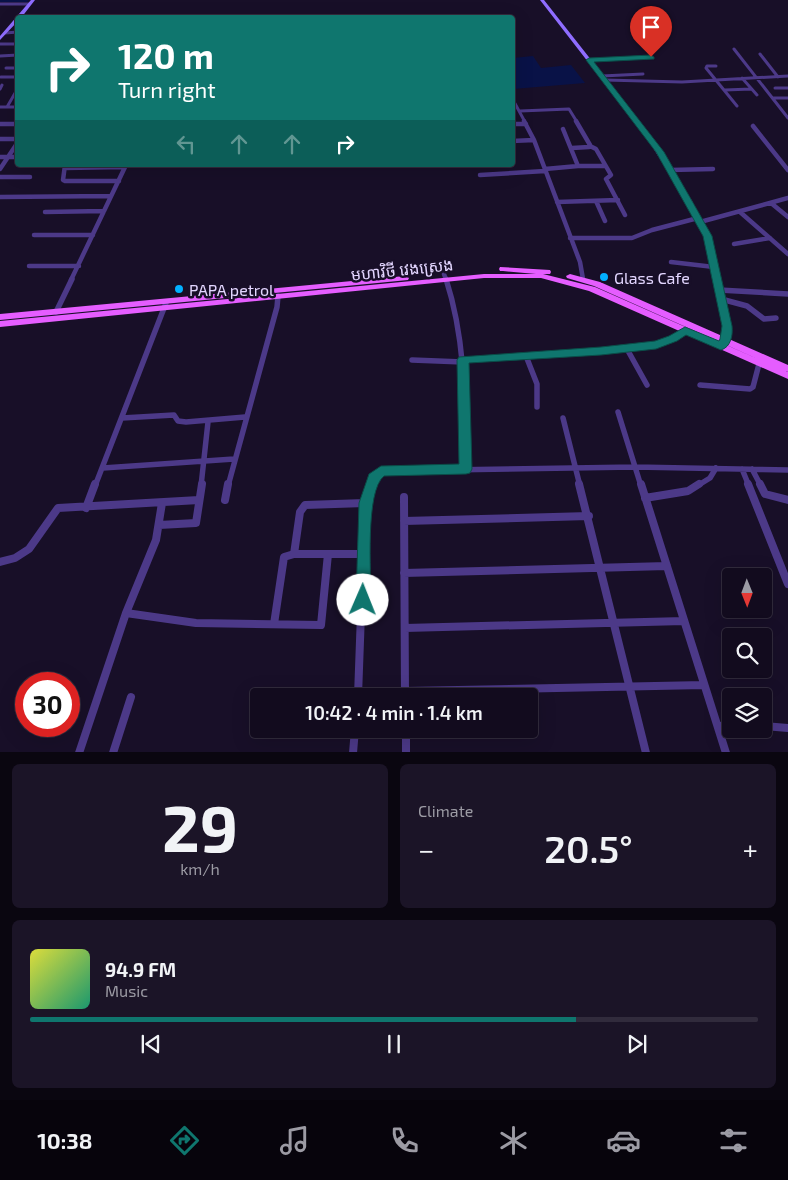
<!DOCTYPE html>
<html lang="en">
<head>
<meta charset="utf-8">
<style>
	:root { --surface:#120b1e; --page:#1b1427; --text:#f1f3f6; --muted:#9c9ba4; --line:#312b3c; --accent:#0f766e }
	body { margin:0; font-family:"Exo 2","Noto Sans Khmer",sans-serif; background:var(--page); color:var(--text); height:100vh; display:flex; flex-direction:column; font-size:19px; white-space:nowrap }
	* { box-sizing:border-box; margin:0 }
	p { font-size:16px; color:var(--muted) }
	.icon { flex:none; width:28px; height:28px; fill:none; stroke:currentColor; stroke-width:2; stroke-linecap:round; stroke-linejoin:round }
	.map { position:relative; height:752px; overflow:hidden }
	.drawer { display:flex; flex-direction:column; gap:12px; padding:12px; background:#0a0610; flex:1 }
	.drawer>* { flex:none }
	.hud { position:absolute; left:15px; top:15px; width:500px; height:152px; border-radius:5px; box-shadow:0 5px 20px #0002,0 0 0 1px var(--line); background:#0f766e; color:#fff; overflow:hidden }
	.needle { width:32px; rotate:179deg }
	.tools { position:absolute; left:722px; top:568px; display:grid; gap:10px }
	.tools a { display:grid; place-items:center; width:50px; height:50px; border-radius:5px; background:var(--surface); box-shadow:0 5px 20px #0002,0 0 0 1px var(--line); font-size:25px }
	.speed { position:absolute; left:15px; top:672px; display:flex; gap:10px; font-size:25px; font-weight:700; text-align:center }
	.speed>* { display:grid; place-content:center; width:65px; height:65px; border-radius:50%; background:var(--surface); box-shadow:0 5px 20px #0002,0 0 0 1px var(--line); line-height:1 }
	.speed .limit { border:8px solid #d22; background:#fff; color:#111 }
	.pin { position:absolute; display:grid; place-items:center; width:42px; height:42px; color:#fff; margin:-51px -21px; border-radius:50% 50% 50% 0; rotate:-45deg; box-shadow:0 0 5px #0007 }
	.pin .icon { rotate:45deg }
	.me { position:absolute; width:55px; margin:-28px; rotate:1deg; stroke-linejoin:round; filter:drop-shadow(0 0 4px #0008) }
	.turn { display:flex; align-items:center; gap:18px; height:105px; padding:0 20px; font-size:22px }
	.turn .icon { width:65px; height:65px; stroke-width:2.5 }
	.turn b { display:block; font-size:35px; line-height:42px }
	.lanes { display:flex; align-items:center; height:48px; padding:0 20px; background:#0003; justify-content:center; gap:25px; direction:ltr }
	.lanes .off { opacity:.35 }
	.big { font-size:38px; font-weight:600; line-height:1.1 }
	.drawer .tile { flex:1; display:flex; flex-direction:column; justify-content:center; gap:8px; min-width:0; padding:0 18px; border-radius:8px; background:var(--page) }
	.drawer .dial { align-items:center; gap:0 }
	.dial b { font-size:65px; line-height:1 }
	.song { display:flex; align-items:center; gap:15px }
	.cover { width:60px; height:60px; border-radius:8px; background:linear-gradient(135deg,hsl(60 70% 55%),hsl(160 70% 35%)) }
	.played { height:5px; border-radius:2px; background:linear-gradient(90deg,var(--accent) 75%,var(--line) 75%) }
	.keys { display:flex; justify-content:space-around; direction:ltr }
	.heat { display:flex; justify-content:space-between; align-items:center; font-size:28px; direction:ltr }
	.drawer .tiles { flex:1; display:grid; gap:12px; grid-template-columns:1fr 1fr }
	.tile:last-child { grid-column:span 2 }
	.trip { position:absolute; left:250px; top:688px; width:288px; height:50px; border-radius:5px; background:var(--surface); box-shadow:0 5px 20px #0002,0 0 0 1px var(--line); font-weight:600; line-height:50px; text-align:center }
	.dock { display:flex; height:80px; justify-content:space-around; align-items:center; background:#07040c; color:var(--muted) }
	.dock .icon { width:35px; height:35px }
	.dock .selected { color:var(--accent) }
	.dock b { font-size:22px; color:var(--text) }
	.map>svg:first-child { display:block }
	.water { fill:#091247 }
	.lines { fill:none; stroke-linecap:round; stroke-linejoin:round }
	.canal { fill:#091247; fill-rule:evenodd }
	.street-far3 { stroke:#4c3988; stroke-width:3 }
	.street-far2 { stroke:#4c3988; stroke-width:4.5 }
	.street-far1 { stroke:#4c3988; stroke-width:5.5 }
	.street { stroke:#4c3988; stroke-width:8 }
	.secondary { fill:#8f6dff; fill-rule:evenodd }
	.primary { fill:#e55dff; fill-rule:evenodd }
	.route { fill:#0f766e; stroke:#0a4d48 }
	.poi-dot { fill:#02b0ff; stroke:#180f28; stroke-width:2 }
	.labels { text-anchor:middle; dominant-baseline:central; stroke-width:5; stroke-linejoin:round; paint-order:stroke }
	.street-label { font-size:16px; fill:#e3d6ff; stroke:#180f28 }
	.poi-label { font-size:16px; fill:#e3d6ff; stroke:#180f28; text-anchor:start }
</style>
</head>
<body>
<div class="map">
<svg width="788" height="753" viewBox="0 0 788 753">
	<rect width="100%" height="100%" fill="#180f28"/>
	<path class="water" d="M533,56L541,68L571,65L585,83L513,89V58Z"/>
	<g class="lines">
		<path class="canal" d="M0,0H27L29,1L27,2H0Z"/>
		<path class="street-far3" d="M0,4H29
			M5,33L18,32
			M0,44H18
			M734,49L788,118
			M760,54L778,77
			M0,56L18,55
			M589,60L651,57
			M716,66H707L706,68L737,106
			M6,68H18
			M602,76L643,74
			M1,77H18
			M742,78L757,95
			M605,80L682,82L788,76
			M775,88H788
			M0,89L2,85
			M725,90L751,89
			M512,98L525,122
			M773,98H788
			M0,107H18
			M7,107L18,88
			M520,111L569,109L577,122"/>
		<path class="street-far2" d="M524,121L534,140L580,262L583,279
			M0,124H18
			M512,124H526
			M753,126L788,170
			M0,139H18
			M512,141L534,140
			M590,146L596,149L611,175L606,179L625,215
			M572,148L589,147L590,145L576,121
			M0,157H18
			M65,165L63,180L65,181H119
			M578,166H605
			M65,168L125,167
			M0,169L18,142
			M545,169L578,166L563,129
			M670,170L713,169
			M480,175L545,171
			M0,177H30
			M0,197L111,196
			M596,201L605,221
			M557,202L618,200
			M771,203L788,217
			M45,212L104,211
			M740,212L788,254
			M700,222L788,198
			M34,235H93
			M570,238H632L652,230L698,218
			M734,244L770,238
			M671,262L714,267
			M29,266H79
			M444,274L446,280
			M71,280L126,165"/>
		<path class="street-far1" d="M446,279C466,341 465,405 466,469
			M719,290L788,294
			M721,299L747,306L764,319L776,318
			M56,312L72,279
			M627,349L647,385
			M526,356L537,384V407
			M412,360L463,362
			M463,360L601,351L657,345L673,339L685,330
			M700,385L750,389L753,387L759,364
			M618,412L641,486
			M122,418L174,415L178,421L186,422L245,417
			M563,418L580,486
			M103,468L234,459
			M742,469L749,486
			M752,469L761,486
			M95,486L166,303
			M201,486L208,422
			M228,486L277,307L278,296
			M370,486L374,477L381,471L635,467L788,470
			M697,486L710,478L716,468"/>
		<path class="street" d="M579,484L646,753
			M641,484L726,753
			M748,484L788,584
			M760,484L765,494L788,500
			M404,497L405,696
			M645,498L688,491L699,484
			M225,500L228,484
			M86,508L95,484
			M404,521L589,516
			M159,525L196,523L202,484
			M294,554L300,512L305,505L365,503
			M0,562L15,558L29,549L58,508L199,500
			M404,573L667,566
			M126,613L196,623L321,625L328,554
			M274,624L284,557L294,554H364
			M405,628L684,621
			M405,691L704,685
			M358,696L365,503L371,484
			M718,726H731
			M764,726L788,728
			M406,729V753
			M79,753L126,613L156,540L162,503
			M113,753L131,697
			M353,753L355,729"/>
		<path class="secondary" d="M31,0H35L21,18H18V21L0,40V36Z
			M540,0H544L651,136L692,201L710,236L731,325L732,334L724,348H721L717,346L724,334L723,325L704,236L686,201L647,138Z"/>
		<path class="primary" d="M500,267L550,270L551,272L550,274H543L595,287L769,364L594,286L567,278L566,276L570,274L600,282L788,365V372L786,371L788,372V379L589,291L541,278H484L0,327V321L484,274H536L503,271H500L499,269Z
			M405,276L409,278L408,280L0,320V314Z"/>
	</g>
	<path class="route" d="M651,55L654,57V59L594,62L664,152L712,236L732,326C733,335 731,347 721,350L686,335L677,341L656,349L601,355L469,363L472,469L470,473L466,474L384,476C365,491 371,574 371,600L368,605L363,607L358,605L356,600L359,503L369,474L381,466L459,464L457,360L459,357L601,347L655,341L669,336L685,327L719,341L720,339L722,326L703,236L656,152L586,60L589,58Z"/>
	<g class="poi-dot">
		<circle cx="604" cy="277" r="5"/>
		<circle cx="179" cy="289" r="5"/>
	</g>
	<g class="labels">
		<g class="street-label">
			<text transform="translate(402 269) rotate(-6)">មហាវិថី វេងស្រេង</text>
		</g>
		<g class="poi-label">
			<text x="614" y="277">Glass Cafe</text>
			<text x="189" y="289">PAPA petrol</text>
		</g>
	</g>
</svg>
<div class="tools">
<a><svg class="needle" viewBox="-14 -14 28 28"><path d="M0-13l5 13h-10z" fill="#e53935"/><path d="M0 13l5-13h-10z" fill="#9c9ba4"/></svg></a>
<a><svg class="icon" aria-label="search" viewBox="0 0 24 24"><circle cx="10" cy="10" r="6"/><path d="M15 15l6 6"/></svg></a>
<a><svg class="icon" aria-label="layers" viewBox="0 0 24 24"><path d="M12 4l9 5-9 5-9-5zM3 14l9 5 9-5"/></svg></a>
</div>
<div class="speed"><div class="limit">30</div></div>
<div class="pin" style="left:651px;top:57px;background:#d93025"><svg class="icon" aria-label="arrive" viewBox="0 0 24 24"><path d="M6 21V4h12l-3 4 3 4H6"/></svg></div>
<svg class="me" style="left:363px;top:600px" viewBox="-20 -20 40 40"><circle r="19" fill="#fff"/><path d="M0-13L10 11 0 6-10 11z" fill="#0f766e"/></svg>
<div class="trip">10:42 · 4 min · 1.4 km</div>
<div class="hud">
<div class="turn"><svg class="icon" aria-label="right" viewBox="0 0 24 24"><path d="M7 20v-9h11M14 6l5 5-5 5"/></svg><div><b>120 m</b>Turn right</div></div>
<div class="lanes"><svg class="icon off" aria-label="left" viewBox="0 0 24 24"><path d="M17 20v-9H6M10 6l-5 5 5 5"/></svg><svg class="icon off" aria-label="ahead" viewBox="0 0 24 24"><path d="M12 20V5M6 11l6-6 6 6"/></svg><svg class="icon off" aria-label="ahead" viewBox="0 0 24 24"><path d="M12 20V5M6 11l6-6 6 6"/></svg><svg class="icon" aria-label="right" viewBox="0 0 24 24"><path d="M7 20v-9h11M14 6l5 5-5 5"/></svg></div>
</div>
</div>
<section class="drawer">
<div class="tiles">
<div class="tile dial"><b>29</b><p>km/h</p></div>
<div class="tile"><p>Climate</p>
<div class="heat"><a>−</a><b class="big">20.5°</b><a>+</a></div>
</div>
<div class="tile">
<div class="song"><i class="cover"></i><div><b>94.9 FM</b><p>Music</p></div></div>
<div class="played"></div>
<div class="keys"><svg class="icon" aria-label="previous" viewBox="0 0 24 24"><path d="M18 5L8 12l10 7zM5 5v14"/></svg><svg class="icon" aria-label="pause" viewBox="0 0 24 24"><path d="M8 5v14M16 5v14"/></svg><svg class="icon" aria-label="next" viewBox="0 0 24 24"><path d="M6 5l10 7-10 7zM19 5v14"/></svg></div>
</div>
</div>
</section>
<nav class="dock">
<b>10:38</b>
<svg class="icon selected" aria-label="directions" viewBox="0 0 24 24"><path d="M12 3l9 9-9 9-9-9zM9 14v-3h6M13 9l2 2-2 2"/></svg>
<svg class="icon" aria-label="music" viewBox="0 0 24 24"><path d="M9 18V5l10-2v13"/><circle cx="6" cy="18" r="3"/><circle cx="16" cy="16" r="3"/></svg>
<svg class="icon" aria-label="phone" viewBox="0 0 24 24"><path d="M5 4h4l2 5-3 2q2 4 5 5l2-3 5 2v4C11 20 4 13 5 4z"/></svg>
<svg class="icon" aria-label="climate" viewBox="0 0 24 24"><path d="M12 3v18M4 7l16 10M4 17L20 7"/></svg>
<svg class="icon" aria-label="car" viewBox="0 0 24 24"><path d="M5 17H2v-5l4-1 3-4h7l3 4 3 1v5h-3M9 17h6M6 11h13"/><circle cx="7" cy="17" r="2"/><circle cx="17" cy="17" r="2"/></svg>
<svg class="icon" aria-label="filters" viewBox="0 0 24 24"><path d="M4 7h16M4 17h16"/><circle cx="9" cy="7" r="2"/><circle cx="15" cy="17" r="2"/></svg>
</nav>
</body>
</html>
